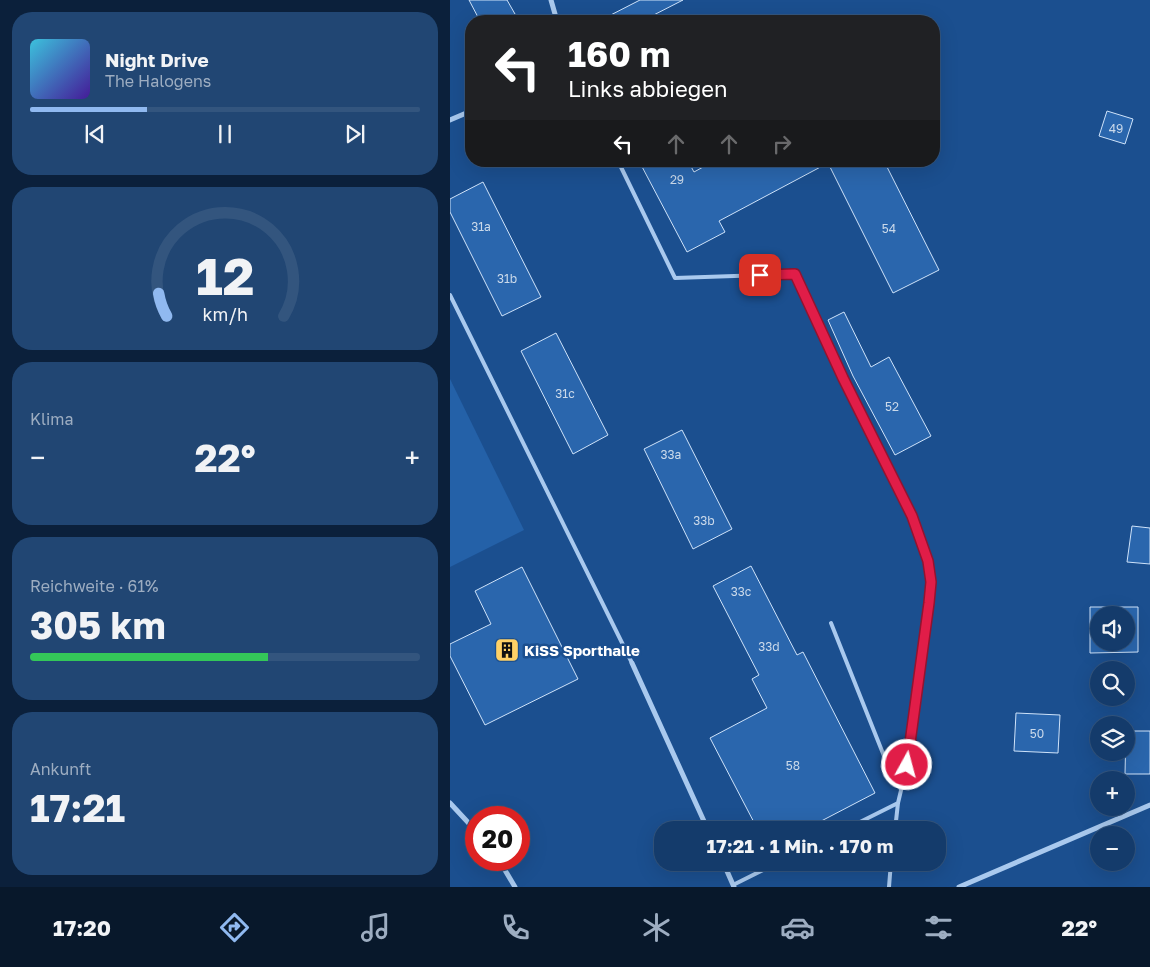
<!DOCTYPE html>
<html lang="de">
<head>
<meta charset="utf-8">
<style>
	:root { --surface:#143b6b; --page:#214673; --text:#f1f3f6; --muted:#9dadc1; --line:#33557e; --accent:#90b9f0 }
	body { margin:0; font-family:"Golos Text",sans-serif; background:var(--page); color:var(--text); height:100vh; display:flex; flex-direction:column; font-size:19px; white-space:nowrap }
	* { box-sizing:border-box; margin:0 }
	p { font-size:16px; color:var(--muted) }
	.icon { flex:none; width:28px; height:28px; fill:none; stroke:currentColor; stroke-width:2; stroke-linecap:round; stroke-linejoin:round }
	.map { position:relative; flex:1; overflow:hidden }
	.details { display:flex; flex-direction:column; gap:12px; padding:12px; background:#0b203b; width:450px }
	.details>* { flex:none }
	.top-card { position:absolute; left:15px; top:15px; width:475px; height:152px; border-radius:20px; box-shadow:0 5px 20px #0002,0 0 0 1px var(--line); background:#202124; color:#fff; overflow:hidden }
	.fabs { position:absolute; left:640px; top:606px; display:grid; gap:10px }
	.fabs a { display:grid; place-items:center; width:45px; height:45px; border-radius:50%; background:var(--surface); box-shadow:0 5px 20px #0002,0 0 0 1px var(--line); font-size:25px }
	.speed { position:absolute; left:15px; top:806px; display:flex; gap:10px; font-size:25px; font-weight:700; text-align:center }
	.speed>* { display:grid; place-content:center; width:65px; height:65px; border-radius:50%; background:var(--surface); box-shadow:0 5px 20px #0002,0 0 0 1px var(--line); line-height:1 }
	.speed .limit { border:8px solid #d22; background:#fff; color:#111 }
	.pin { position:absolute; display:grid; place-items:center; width:42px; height:42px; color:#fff; margin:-21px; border-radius:10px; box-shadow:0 2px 8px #0006 }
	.me { position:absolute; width:55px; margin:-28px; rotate:7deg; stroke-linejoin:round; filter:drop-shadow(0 0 4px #0008) }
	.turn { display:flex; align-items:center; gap:18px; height:105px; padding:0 20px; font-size:22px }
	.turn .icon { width:65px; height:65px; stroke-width:2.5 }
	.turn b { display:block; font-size:35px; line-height:42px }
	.lanes { display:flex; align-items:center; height:48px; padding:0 20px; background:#0003; justify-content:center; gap:25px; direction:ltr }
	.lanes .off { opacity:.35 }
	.big { font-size:38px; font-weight:700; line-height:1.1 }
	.details .widget { flex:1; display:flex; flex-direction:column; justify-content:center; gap:8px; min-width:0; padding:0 18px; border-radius:20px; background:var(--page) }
	.details .dial { align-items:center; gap:0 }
	.dial svg { height:130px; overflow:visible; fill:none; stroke:var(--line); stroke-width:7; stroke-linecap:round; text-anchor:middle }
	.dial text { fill:var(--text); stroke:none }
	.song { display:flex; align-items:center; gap:15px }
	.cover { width:60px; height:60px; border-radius:8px; background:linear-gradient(135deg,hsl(190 70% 55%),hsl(260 70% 35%)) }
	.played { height:5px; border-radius:2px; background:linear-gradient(90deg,var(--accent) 30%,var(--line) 30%) }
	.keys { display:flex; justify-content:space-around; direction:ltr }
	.heat { display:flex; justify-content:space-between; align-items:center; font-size:28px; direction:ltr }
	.charge { height:8px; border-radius:4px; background:linear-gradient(90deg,#34c759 61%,var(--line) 0) }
	.trip { position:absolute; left:204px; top:821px; width:292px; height:50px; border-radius:20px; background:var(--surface); box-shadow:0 5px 20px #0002,0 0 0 1px var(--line); font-weight:700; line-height:50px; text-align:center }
	.tab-bar { display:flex; height:80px; justify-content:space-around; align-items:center; background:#08182b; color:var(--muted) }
	.tab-bar .icon { width:35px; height:35px }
	.tab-bar .active { color:var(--accent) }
	.tab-bar b { font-size:22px; color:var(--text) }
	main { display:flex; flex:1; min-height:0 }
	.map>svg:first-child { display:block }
	.green { fill:#2461a8 }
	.building { fill:#2a66ad; stroke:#cfe3fa; fill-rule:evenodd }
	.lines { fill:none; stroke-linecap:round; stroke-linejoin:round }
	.lane { stroke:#a9c9ee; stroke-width:4 }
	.street { stroke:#a9c9ee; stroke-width:5 }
	.route-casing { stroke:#92132f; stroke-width:12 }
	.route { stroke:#e11d48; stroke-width:9 }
	.labels { text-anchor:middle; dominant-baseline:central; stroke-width:5; stroke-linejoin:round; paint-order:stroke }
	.number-label { font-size:12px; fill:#cad9ea }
	.poi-label { font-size:15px; font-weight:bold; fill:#fff; stroke:#1b4f8f; text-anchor:start }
</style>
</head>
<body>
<main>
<section class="details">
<div class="widget">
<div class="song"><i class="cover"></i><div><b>Night Drive</b><p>The Halogens</p></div></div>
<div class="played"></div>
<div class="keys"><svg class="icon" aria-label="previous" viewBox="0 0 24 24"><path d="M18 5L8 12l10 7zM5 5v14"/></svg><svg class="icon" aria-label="pause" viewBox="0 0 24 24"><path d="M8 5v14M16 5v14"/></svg><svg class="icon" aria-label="next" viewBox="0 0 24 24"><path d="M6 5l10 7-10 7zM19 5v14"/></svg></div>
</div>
<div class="widget dial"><svg viewBox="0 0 100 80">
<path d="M14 69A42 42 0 1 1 86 69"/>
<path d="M14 69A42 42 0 0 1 9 55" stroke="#90b9f0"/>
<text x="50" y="56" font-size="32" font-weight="700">12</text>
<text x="50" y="72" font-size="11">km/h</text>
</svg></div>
<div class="widget"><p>Klima</p>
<div class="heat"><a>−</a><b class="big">22°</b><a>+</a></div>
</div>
<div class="widget"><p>Reichweite · 61%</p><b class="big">305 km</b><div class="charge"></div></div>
<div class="widget"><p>Ankunft</p><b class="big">17:21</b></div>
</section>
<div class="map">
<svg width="700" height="887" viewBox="0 0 700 887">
	<rect width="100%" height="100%" fill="#1b4f8f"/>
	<path class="green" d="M0,379L74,530L0,567Z"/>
	<path class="building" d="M19,0H57L69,21H30Z
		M190,0H233L192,21H149Z
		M657,111L683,119L675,144L649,136Z
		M189,161H238L244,172L264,161H434L489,270L443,293L378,163L269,221L275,232L237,252Z
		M33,182L91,297L52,316L0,212V199Z
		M394,312L421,367L439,357L481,436L445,455L403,376L378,320Z
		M106,333L158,435L123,454L71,351Z
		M232,430L282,529L243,549L194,449Z
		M682,526L700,528V564L677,562Z
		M301,566L347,655L353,652L425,793L354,830H308L260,738L317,708L302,679L309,675L263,586Z
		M72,567L128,679L35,725L0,656V644L41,624L25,591Z
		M640,607H688V652L640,653ZM649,615H676V642H649Z
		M566,713L610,715L608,753L564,751Z
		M676,731H700V774H675Z"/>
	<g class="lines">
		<path class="lane" d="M168,161L225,278L345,274C361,309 376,344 392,378C423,440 472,513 481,582L457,765L448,803L445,830
			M0,295L182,663
			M381,623L434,756L451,789
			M394,830L448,803
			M283,885L329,862
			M439,887L441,862"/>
		<path class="street" d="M101,0L107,21
			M0,120L21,111
			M182,663L258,830
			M0,803L26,831
			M49,860L65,887
			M273,862L284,887
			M509,887L700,805"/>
	</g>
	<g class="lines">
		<defs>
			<path id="route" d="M310,275L345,274L393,378L462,516L478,561L481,582L479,603L457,765"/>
		</defs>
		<use href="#route" class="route-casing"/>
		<use href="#route" class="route"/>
	</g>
	<defs>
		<symbol id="building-square" viewBox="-11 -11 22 22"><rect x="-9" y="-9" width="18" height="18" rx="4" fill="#ffd166" stroke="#1b4f8f"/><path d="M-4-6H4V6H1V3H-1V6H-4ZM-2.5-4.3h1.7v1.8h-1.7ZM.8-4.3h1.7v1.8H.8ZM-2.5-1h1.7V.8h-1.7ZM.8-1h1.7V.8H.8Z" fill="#111"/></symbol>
	</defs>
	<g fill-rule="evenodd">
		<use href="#building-square" x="43" y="636" width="28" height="28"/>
	</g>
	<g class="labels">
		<g class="number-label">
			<text x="666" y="128">49</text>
			<text x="227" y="179">29</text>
			<text x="31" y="226">31a</text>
			<text x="439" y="228">54</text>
			<text x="57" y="278">31b</text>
			<text x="115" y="393">31c</text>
			<text x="442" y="406">52</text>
			<text x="221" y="454">33a</text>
			<text x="254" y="520">33b</text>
			<text x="291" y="591">33c</text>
			<text x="319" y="646">33d</text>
			<text x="587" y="733">50</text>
			<text x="343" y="765">58</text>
		</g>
		<g class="poi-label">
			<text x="74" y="650">KiSS Sporthalle</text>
		</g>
	</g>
</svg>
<div class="fabs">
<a><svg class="icon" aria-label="sound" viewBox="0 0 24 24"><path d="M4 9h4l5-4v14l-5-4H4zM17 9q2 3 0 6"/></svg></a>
<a><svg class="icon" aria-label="search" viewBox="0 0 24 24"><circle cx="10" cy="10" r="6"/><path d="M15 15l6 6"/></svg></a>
<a><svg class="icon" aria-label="layers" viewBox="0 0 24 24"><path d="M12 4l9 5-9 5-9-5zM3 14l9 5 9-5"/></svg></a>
<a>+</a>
<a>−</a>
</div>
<div class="speed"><div class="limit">20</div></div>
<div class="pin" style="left:310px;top:275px;background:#d93025"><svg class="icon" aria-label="arrive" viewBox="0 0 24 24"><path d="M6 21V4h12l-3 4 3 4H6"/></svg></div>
<svg class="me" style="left:457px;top:765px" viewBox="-20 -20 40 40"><circle r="17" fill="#e11d48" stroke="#fff" stroke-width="3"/><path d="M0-11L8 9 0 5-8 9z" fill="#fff"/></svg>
<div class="trip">17:21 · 1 Min. · 170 m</div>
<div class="top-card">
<div class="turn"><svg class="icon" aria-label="left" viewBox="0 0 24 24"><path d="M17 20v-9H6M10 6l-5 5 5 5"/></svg><div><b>160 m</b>Links abbiegen</div></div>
<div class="lanes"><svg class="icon" aria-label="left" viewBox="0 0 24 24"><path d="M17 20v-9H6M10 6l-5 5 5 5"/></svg><svg class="icon off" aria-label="ahead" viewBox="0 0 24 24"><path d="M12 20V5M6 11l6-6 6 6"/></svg><svg class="icon off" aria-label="ahead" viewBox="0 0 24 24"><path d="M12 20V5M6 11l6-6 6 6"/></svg><svg class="icon off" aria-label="right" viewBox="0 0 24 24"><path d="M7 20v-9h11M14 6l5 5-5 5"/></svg></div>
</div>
</div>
</main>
<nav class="tab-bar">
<b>17:20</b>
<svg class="icon active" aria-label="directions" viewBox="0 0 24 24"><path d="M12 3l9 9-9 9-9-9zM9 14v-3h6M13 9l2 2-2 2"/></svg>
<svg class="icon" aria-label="music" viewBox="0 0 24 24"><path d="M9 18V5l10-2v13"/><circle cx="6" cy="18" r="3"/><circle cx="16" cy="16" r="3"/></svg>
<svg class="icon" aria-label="phone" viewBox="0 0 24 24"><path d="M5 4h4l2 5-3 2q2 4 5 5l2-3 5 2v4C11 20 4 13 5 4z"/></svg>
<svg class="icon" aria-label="climate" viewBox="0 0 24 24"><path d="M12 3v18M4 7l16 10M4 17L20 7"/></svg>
<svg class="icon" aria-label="car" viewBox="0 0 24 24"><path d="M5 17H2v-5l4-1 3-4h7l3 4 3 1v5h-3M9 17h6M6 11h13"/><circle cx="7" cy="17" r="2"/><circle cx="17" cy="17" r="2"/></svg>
<svg class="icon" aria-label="filters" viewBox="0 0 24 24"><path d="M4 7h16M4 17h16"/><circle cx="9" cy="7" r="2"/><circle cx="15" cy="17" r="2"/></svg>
<b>22°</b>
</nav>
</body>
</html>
